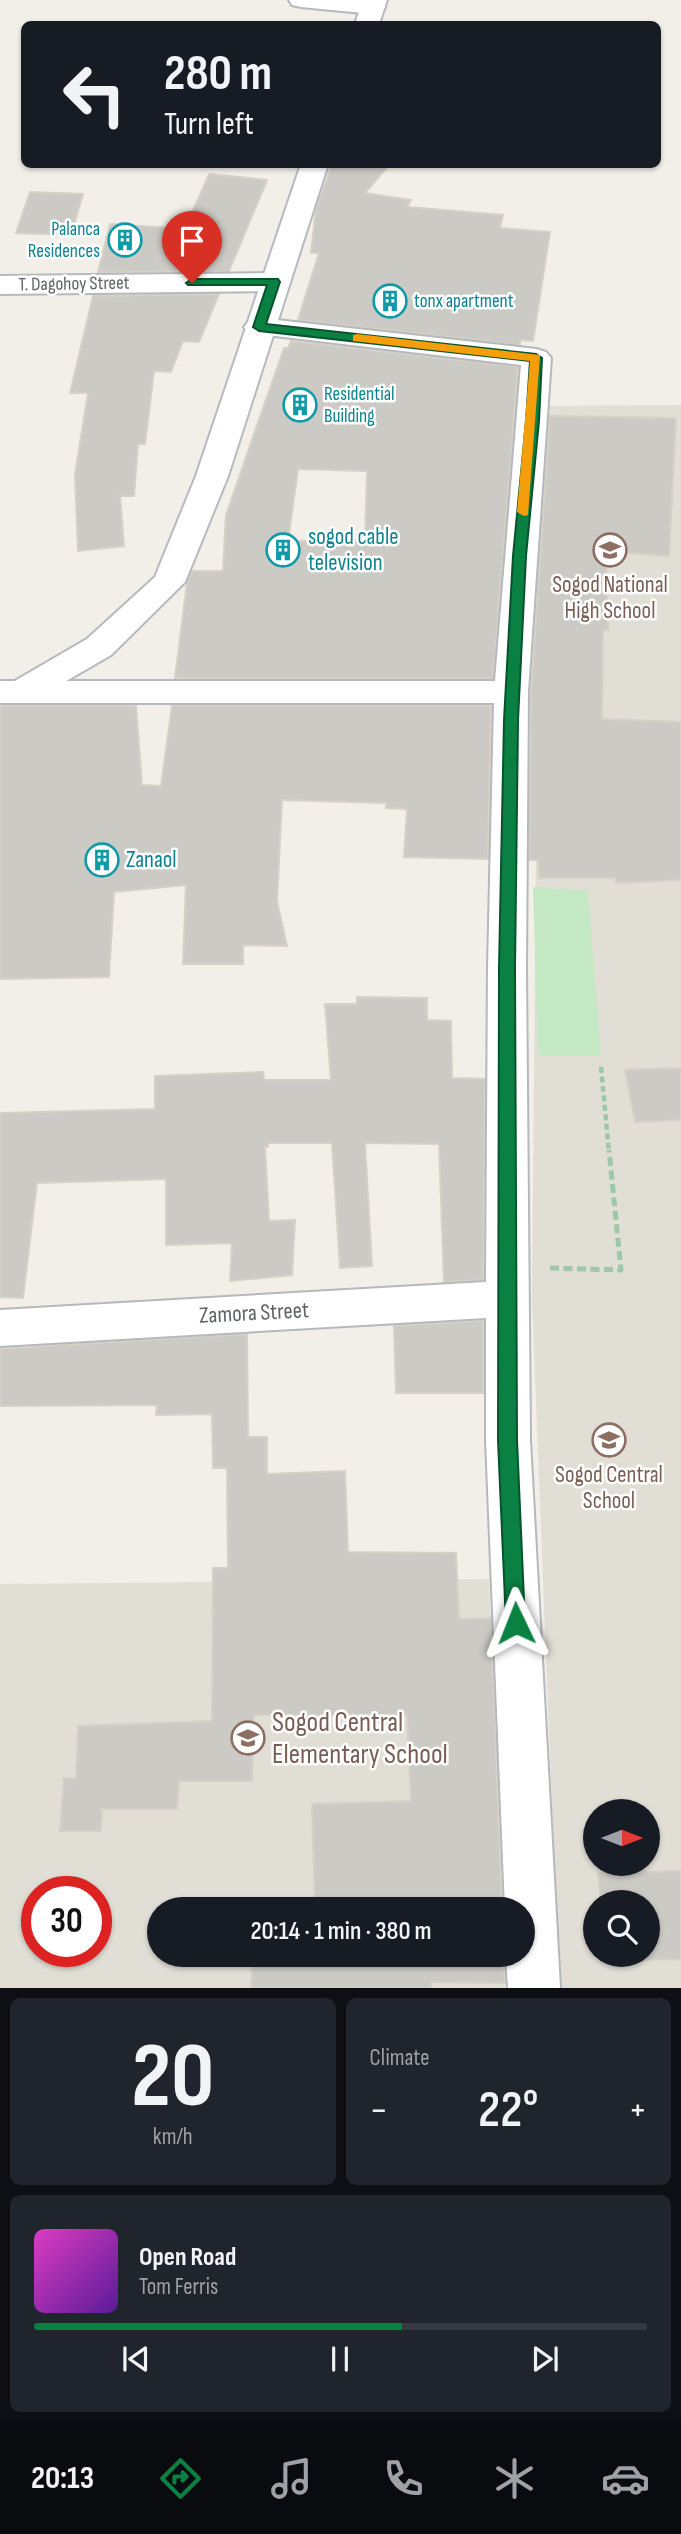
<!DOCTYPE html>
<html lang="en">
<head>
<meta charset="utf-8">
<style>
	:root { --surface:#171b24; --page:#20242c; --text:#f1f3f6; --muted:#9ea1a6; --line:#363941; --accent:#0b8043 }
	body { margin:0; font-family:"Sofia Sans Condensed",sans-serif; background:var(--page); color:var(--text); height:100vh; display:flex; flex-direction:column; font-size:26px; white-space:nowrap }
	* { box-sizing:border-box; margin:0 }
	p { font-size:23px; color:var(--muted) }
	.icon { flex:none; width:38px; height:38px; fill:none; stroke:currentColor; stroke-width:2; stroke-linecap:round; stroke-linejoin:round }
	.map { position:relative; height:1988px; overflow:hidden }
	.details { display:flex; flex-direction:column; gap:10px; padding:10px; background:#0d0f14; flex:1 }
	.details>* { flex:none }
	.hud { position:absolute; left:21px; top:21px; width:640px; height:147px; border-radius:10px; box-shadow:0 2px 5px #0004; background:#171b24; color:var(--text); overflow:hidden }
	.needle { width:46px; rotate:90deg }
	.controls { position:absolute; left:583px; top:1799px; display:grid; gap:14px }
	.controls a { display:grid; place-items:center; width:77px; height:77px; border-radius:50%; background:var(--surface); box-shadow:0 2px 5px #0004; font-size:35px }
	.speed { position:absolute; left:21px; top:1876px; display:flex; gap:14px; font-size:35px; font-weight:700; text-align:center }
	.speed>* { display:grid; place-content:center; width:91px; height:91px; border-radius:50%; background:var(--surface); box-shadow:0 2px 5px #0004; line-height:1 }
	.speed .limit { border:10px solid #d22; background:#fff; color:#111 }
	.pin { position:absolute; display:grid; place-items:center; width:60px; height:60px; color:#fff; margin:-72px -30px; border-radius:50% 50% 50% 0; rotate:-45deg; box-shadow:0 0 7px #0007 }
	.pin .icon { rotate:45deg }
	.me { position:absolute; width:77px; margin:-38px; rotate:358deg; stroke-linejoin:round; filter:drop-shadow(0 0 5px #0008) }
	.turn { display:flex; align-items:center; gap:24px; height:147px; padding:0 28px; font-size:32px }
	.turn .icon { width:91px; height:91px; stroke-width:2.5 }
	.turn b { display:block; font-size:49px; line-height:60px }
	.big { font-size:52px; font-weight:600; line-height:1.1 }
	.details .widget { flex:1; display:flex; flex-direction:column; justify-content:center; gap:10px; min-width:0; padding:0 24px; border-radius:10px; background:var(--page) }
	.details .dial { align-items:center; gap:0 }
	.dial b { font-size:91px; line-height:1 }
	.song { display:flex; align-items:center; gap:21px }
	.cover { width:84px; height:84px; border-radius:10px; background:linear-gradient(135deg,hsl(310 70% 55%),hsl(270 70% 35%)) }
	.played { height:7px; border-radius:4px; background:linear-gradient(90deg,var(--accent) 60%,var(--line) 60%) }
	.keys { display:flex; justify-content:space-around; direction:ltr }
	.heat { display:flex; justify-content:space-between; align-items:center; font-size:38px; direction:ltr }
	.details .tiles { flex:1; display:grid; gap:10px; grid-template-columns:1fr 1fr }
	.widget:last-child { grid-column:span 2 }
	.trip { position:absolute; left:147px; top:1897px; width:388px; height:70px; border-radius:35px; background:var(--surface); box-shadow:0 2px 5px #0004; font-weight:600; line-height:70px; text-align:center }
	.tab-bar { display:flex; height:112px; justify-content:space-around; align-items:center; background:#090b0e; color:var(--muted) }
	.tab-bar .icon { width:49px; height:49px }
	.tab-bar .active { color:var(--accent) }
	.tab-bar b { font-size:32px; color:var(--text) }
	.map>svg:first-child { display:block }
	.education { fill:#e1ded6; fill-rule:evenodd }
	.green { fill:#c5e8c5 }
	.building { fill:#cccac5; stroke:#d6d1c6; stroke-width:2; fill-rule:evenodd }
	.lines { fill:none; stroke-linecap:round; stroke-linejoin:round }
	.street-casing { stroke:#b5b8bc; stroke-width:4 }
	.secondary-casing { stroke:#b6babf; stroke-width:4 }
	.path-far1 { stroke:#9cc7a9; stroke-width:4.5; stroke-dasharray:6 3.5; stroke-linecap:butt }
	.path { stroke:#9cc7a9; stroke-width:5; stroke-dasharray:9 4.5; stroke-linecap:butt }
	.street { fill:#fff; fill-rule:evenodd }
	.secondary { fill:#fff; fill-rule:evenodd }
	.route { fill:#0b8043; stroke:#07532c; stroke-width:2 }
	.slow { fill:#f59e0b }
	.labels { text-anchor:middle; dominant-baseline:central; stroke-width:5; stroke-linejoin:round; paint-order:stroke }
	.far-culture-label { font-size:19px; fill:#0d838f; stroke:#fff; text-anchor:start }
	.far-street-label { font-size:19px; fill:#5f6368; stroke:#fff }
	.culture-label { font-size:23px; fill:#0d838f; stroke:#fff; text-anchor:start }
	.education-label { font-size:23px; fill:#785e54; stroke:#fff }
	.street-label { font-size:23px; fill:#5f6368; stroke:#fff }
	.near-education-label { font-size:28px; fill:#785e54; stroke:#fff; text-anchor:start }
</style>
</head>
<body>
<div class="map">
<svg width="681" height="1988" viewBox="0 0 681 1988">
	<rect width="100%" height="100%" fill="#f1efe8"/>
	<path class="education" d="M681,405V1988H559L532,1299L536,852L532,693L545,406ZM595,1811H648V1864H595ZM595,1902H648V1955H595Z
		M489,1579L502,1909H159V1955H504L505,1988H0V1584ZM37,1892H96V1951H37Z"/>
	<path class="green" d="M533,887L588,891L601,1055H538Z"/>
	<path class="building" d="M332,164H390L365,193L411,200L407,207L503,215L500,228L550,232L533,341L520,340V345L298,320L319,253H311L316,209Z
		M209,174L267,180L229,271L98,272L110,224L185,229Z
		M30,192L83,194L71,235L16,233Z
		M219,294L199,342L183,341L171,372L154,371L145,444H138L134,496H120L124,546L78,551L75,474L88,393H70L93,296Z
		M291,341L518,367L493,678H175L187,583L192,571H223L226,515L284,348H288ZM298,469L367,471L365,540L288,541Z
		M550,416L676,418L669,556L606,551L608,630H603L602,719L681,722V880L616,883L615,878H539L538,860H529L531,692Z
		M0,706H136L142,785L161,786L172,706H491L488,859L404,857L407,809L386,808L387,803L282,800L277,901L287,946L243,945V964H183L186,885L114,892L109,977L0,979Z
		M357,997L427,998V1020L451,1021L452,1078L485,1079L483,1280L444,1282L439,1144L365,1143L372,1266L340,1268L332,1143H268V1147H265L269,1221L295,1220L292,1275L230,1281L232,1243L166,1245V1179L37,1183L23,1298L0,1297V1113L155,1109V1076L263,1072L264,1080H331L325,1004H357Z
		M681,1068V1120L635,1122L625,1070Z
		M483,1321V1393H396L394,1326Z
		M247,1334L248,1437H267V1474L345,1471L348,1552L456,1553L459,1619L491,1618L502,1909H315L312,1804L411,1801L407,1715H254L252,1781H179L177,1809H102L101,1831H60L64,1778H76L78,1726L212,1721L213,1568H228L227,1468H213L212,1414L156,1415L157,1405L0,1406V1349Z
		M681,1871V1959L607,1961V1955H648V1902H601L598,1873Z
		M253,1955H504L505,1983L431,1982V1988H251Z"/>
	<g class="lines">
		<defs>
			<path id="street" d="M289,0H374L382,2L385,7L382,12L373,14L301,7L292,5Z
				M274,273L284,276L288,282L284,288L274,291L0,294V276Z
				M259,318L536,349L546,352L551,358L528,692L526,968L530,1440L560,1988H508L506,1955H523V1909H505L486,1440V1318L0,1346V1310L486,1282L488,968L494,703H0V681H495L521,365L249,333L244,327L249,321Z"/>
			<path id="secondary" d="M363,0H387L379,24H355Z
				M301,164H328L228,476L185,582L111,655L37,698L25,701L13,698L8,690L13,682L87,639L155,577L196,476Z"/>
		</defs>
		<use href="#street" class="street-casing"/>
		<use href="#secondary" class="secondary-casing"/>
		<path class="path-far1" d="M601,1067L609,1152"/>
		<path class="path" d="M550,1268L621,1270L609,1150"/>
		<use href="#street" class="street"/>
		<use href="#secondary" class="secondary"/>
	</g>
	<path class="route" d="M192,279H278L280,282L266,324L536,354L542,358L539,421L526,556L518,720L515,968L517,1440L525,1623L522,1630L516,1632L509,1630L506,1623L498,1440L499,968L504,720L513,556L526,421L530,361L259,331L253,327L267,285H188L186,283Z"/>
	<path class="slow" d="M357,334L540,355L528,515L524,516L517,512L530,361L353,341V335Z"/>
	<defs>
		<symbol id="building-ring" viewBox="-11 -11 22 22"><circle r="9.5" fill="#fff" stroke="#0f9aa8" stroke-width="1.5"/><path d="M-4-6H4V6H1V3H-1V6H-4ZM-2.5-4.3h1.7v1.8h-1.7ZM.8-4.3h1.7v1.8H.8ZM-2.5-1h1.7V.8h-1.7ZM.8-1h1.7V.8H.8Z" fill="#0f9aa8"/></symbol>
		<symbol id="school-ring" viewBox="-11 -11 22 22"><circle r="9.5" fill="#fff" stroke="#8d6e63" stroke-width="1.5"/><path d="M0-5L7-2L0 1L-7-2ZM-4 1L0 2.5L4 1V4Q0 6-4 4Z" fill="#8d6e63"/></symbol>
	</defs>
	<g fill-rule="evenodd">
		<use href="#building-ring" x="106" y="221" width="38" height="38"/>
		<use href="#building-ring" x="371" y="282" width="38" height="38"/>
		<use href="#building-ring" x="281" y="386" width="38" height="38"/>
		<use href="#building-ring" x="264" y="531" width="38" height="38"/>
		<use href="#school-ring" x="591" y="531" width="38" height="38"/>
		<use href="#building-ring" x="83" y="841" width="38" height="38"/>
		<use href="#school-ring" x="590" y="1421" width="38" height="38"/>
		<use href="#school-ring" x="229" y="1719" width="38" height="38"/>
	</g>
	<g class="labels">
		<g class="far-culture-label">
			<text x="100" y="229" text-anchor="end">Palanca<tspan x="100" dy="22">Residences</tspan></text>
			<text x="414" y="301">tonx apartment</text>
			<text x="324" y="394">Residential<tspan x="324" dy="22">Building</tspan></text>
		</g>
		<g class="far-street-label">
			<text transform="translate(74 284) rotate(-1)">T. Dagohoy Street</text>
		</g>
		<g class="culture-label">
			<text x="308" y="537">sogod cable<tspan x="308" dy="26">television</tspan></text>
			<text x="126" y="860">Zanaol</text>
		</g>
		<g class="education-label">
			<text x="610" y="585">Sogod National<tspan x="610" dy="26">High School</tspan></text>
			<text x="609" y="1475">Sogod Central<tspan x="609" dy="26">School</tspan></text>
		</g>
		<g class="street-label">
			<text transform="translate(254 1313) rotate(-3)">Zamora Street</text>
		</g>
		<g class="near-education-label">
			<text x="272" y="1722">Sogod Central<tspan x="272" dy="32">Elementary School</tspan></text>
		</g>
	</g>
</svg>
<div class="controls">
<a><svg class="needle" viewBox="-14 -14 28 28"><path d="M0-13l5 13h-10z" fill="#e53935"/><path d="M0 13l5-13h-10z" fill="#9ea1a6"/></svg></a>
<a><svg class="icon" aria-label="search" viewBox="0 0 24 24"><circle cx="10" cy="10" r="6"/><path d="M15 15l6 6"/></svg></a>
</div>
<div class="speed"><div class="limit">30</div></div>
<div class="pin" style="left:192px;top:283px;background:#d93025"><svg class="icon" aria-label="arrive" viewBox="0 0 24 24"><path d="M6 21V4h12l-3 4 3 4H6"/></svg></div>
<svg class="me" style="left:516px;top:1623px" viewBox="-20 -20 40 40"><path d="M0-17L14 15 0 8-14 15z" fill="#0b8043" stroke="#fff" stroke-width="4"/></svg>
<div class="trip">20:14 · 1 min · 380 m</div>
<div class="hud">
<div class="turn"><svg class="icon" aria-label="left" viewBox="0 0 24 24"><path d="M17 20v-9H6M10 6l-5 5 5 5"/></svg><div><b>280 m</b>Turn left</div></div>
</div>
</div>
<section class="details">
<div class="tiles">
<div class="widget dial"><b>20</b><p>km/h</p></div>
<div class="widget"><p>Climate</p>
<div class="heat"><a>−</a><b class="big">22°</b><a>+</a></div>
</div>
<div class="widget">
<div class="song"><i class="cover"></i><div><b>Open Road</b><p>Tom Ferris</p></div></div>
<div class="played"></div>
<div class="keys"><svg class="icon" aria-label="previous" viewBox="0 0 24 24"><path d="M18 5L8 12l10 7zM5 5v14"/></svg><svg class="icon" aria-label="pause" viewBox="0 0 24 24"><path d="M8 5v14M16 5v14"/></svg><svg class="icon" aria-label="next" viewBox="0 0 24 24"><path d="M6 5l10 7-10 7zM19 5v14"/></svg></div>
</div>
</div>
</section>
<nav class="tab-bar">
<b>20:13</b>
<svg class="icon active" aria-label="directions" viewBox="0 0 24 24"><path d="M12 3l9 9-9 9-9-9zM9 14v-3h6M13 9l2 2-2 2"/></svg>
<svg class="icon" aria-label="music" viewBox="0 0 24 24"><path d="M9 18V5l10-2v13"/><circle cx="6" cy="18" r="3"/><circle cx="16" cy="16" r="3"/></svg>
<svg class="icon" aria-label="phone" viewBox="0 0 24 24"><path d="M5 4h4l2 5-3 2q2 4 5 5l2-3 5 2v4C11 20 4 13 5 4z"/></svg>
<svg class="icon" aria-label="climate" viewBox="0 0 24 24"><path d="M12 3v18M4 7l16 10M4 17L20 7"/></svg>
<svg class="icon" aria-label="car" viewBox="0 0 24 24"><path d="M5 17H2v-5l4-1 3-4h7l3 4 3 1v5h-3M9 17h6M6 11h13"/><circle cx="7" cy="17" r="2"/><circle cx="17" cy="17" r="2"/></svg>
</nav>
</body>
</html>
